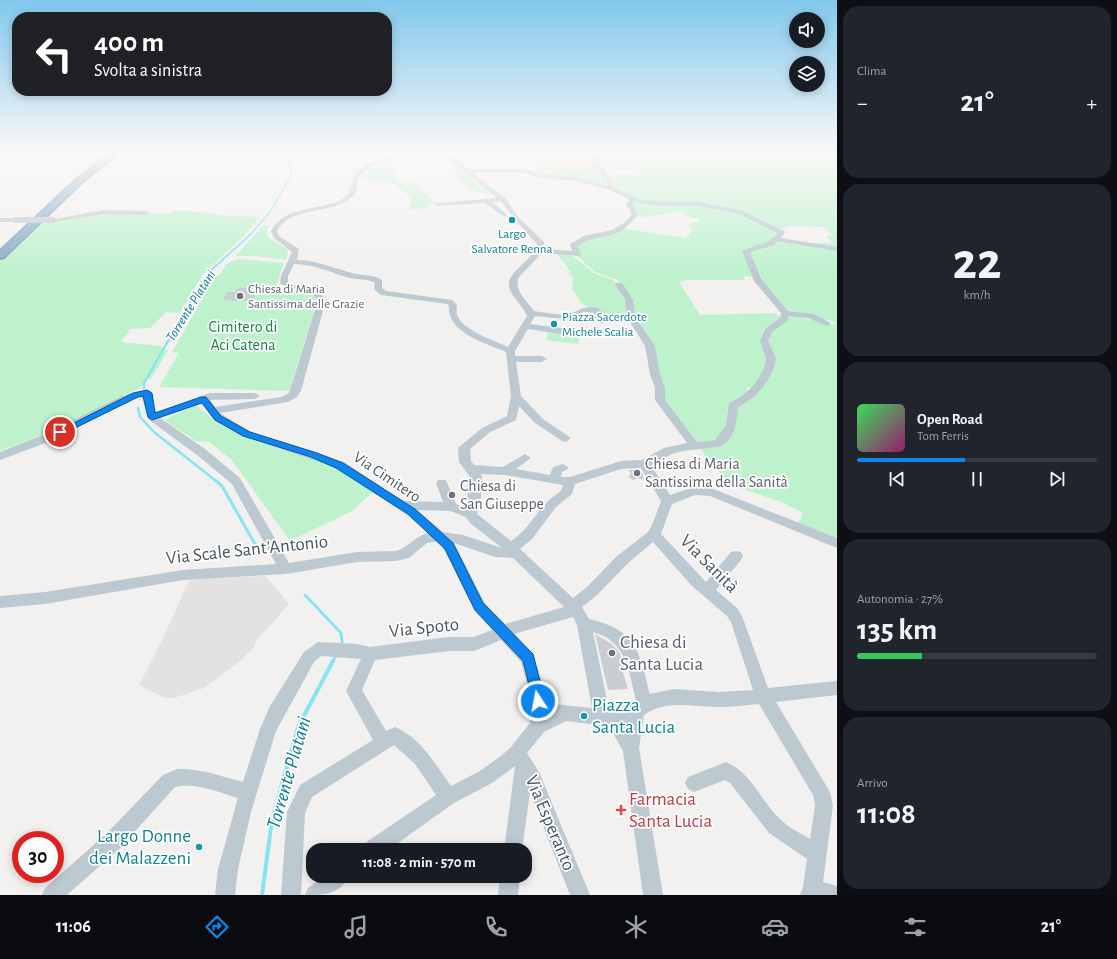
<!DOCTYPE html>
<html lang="it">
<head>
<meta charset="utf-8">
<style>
	:root { --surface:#171b24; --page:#20242c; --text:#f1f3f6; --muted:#9ea1a6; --line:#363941; --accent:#0e84ef }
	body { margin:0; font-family:"Alegreya Sans",sans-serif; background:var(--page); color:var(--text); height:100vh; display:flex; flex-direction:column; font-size:15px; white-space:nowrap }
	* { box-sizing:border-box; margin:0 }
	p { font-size:13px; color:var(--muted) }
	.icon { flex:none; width:22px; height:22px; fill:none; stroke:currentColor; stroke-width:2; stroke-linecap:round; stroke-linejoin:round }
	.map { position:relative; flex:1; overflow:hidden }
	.panel { display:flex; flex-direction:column; gap:6px; padding:6px; background:#0d0f14; width:280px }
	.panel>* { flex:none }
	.guide { position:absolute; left:12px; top:12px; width:380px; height:84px; border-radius:16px; box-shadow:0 2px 10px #0003; background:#202124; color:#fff; overflow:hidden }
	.buttons { position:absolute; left:789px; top:12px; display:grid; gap:8px }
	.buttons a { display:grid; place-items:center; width:36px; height:36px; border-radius:50%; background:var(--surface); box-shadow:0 2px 10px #0003; font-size:20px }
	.speed { position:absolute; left:12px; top:831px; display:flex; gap:8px; font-size:20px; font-weight:700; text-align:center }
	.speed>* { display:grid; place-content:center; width:52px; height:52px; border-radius:50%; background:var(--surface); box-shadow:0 2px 10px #0003; line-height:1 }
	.speed .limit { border:6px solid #d22; background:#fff; color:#111 }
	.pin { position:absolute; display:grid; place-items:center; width:34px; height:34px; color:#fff; margin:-17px; border:2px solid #fff; border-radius:50%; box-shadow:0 1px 4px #0007 }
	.me { position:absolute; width:44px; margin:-22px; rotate:349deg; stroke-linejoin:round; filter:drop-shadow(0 0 3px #0008) }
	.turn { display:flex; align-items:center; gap:14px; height:84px; padding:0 16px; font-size:18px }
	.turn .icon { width:52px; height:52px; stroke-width:2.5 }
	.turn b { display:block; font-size:28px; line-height:34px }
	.big { font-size:30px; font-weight:700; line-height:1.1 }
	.panel .card { flex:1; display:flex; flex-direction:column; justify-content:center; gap:6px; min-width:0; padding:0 14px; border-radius:16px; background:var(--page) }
	.panel .dial { align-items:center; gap:0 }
	.dial b { font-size:52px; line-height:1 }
	.song { display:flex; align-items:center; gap:12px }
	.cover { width:48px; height:48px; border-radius:6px; background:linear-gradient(135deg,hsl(130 70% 55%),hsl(320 70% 35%)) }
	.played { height:4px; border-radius:2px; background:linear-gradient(90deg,var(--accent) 45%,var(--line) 45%) }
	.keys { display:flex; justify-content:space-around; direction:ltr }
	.heat { display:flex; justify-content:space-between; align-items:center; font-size:22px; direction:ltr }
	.charge { height:6px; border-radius:3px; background:linear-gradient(90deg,#34c759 27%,var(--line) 0) }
	.trip { position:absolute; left:306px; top:843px; width:226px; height:40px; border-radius:16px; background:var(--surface); box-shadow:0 2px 10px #0003; font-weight:700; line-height:40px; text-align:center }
	.dock { display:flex; height:64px; justify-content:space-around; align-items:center; background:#090b0e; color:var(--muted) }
	.dock .icon { width:28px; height:28px }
	.dock .on { color:var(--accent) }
	.dock b { font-size:18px; color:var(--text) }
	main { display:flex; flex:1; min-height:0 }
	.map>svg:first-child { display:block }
	.education { fill:#e4e1e2 }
	.medical { fill:#fde0e0 }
	.green { fill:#bdf2cd }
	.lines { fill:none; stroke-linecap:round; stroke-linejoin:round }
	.stream-far4 { stroke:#87e5f1; stroke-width:1.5 }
	.stream-far3 { stroke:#87e5f1; stroke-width:2 }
	.stream-far2 { stroke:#87e5f1; stroke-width:2.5 }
	.stream-far1 { stroke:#87e5f1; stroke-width:3 }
	.stream { stroke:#87e5f1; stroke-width:4 }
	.building { fill:#caced3 }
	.highway-casing { stroke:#7093ad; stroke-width:2 }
	.minor { fill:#bdc9d0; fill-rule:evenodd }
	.highway { fill:#85a8c2; fill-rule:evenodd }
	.minor-bridge { stroke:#bdc9d0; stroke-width:6 }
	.route { fill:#0e84ef; stroke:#09569b }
	.culture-dot { fill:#0f9aa8; stroke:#fff; stroke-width:1.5 }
	.worship-dot { fill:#6b7280; stroke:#fff; stroke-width:1.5 }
	.health-dot { fill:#e0444e; stroke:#fff; stroke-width:1.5 }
	.labels { text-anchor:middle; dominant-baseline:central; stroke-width:3.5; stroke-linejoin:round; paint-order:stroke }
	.far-culture-label { font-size:13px; fill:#0d838f; stroke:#fff }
	.far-worship-label { font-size:13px; fill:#5b616d; stroke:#fff; text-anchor:start }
	.far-water-label { font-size:14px; font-style:italic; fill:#077c8c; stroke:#fff }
	.park-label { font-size:16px; fill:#128642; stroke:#fff }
	.worship-label { font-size:16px; fill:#5b616d; stroke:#fff; text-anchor:start }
	.street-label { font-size:16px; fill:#47565f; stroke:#fff }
	.near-street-label { font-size:19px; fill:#47565f; stroke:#fff }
	.near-worship-label { font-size:19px; fill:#5b616d; stroke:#fff; text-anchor:start }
	.near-culture-label { font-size:19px; fill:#0d838f; stroke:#fff; text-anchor:start }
	.near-health-label { font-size:19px; fill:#be3a42; stroke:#fff; text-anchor:start }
	.near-water-label { font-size:20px; font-style:italic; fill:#077c8c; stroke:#fff }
</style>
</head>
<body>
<main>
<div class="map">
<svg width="837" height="895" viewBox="0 0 837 895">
	<rect width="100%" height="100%" fill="#f3f0f0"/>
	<path class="education" d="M266,576L289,604L256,641L254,647L239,662L204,688L174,698H164L139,685L162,640L188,583L192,579Z"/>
	<path class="medical" d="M531,151H608L592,164L604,175L606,184L609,187L588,181L538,175Z"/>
	<path class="green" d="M535,151H538L541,155L568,153L543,156L568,172L589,169L567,155H571V157L587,165L588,160C593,155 600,151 608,151L592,164L604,175L606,184L609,187L588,181L538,175L535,165L545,173L548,172L539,164Z
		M611,151H662L655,156L652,163L640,166L635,170L605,168L607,174L596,167L595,162Z
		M666,151H837V247L812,244V243H832L826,236L832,235L824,227L789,226L779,229L762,220L703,204L640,201L613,189L607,175L641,174L638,171L644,167L654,164L658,157Z
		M391,161L399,182L409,181L413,183L438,204H430L429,206L431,207L405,211L410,207L412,199C390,178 388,180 360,180L369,170Z
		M449,169H458L492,195C480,194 462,185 453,176L458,175Z
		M634,201L695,204L740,213L780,231L774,240L745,251L753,277L743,276L745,280H685L679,282L700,315L774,313L782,318L763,331L761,340C773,361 766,368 755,386L747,388V394L730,405L727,412L730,417C721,437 719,442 696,443L664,403L655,367L634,319L631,300L633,297L626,292L618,280L595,272L578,257L579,255L575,245L622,228L685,238L693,231L688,226L692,222L698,223L699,221L697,218H690L680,211L647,217L635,216L637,212L631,204Z
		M172,211H192L230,216L260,217L242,238L203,274L180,313L166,312L150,328L130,329L121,342L160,346L168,350L151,379H145L140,389L132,391L58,429L0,451V261L41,221L102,213H171Z
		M263,225L269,226L267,232L268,237L288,250L286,260L257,256H236Z
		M779,240L837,249V532L836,539L798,524L803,513L781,502L722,482L719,469L711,468L700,447L717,446L734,411L766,379L767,342L769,333L789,315C798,316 833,326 837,324L827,319L824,321L810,315L784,309L760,279L762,277L748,251Z
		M556,253L573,256L594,273L613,280L627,300L629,318L608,319L604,312L582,304L572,288L573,277L569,273L571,272Z
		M237,259L284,263L276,286L303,291L316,297L317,301L289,391L159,387L179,353L172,352L216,275H220L226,264Z
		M548,332L579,336L578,344L546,340Z
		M196,405C233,442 288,447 334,467C348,473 361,484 373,492L352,511L290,541L232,460L209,442L196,441L164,420Z"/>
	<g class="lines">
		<path class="stream-far4" d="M250,235L270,212L291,175V169L285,151"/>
		<path class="stream-far3" d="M168,342L208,273L251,234"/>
		<path class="stream-far2" d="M144,388V383L168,341
			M138,408L140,417L154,432L216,481"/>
		<path class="stream-far1" d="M215,480L222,486L259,551
			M305,595L341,633L342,642
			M332,662L335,657"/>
		<path class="stream" d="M262,895L272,820L298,727L333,661"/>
	</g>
	<path class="building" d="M239,288H248V292H256L252,301L223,300L227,292H235Z
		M628,470H638L642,472L644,480L638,478L633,480L628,477L631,474Z
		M595,634L612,644L618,651L624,662H620L628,689L608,690Z"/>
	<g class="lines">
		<defs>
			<path id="highway" d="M113,151H122L83,182L4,258L0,259V250L77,178Z"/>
		</defs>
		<use href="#highway" class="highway-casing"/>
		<path class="minor" d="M433,151H445L468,169H525L541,174L575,177L608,186L602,175L590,164C594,155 601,151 610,151L597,160L596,164L607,173L615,188L640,200L698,202L741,210L784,231L785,232L781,238L837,247V251L777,241L775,245L750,252L762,280L788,311L813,314L831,323L827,326L808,318L789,316L787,321L772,332L768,341L776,358C773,379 757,398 738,407C737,421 735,442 718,447L682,451L672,454L651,465L670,495L694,487L711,488L837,538V548L710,496L695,495L672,504L661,534L706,582L731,552L736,551L741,552L743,556L741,560L716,590L737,608L742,616L768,688L837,681V695L776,702L830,792L833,805L823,882L837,886V895H800L803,887L807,859L769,833L730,783L725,780L694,792L688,789L685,783L688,777L726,762C752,773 761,802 781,820C789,828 801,833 810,839L815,805L813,795L759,704C746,705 732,707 719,707C692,707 667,699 644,715L639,748L663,895H643L623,751L613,733L606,726L566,721L544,732L527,753L539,772L590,895H570L530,792L522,850H504L515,766L492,783L454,803L388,850H363L365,843L436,795L415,764L394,745L312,797L305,813L301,895H281L287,812L300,785L373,740L346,691L361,659L321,656L314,662L276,731L251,812L238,869L235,895H215L218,869L238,798C218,792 195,782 175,787L120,848L67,895H42L45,888L106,834L163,775L177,769H186L207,772L243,782L260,729L270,706L304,652L318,642L357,644L370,647L449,637H474L492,630L474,610L444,549L437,541L427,543L409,558L396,561L357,562L286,574L183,580L45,604L0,608V596L45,592L183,570L276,564L232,484L197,455L148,419L142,397L129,400L51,441L0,460V452L43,435L122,396L147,390L152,393L156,412L210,393H255L260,396L255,399L210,400L215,407L281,397L289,393L318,300L312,294L280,284L281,276L292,252L274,238L271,231C284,206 317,211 341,200C353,194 349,182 357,172C373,155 412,154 433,151ZM441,154L497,198L438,203L435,205L436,206L485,203L504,217L506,216V214L492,202L501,201L515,220L537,244C535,260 506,271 509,287C512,298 523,305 527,316L508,347C494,340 463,331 457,315C456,311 457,308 457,305L452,300L386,291L382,288V280C372,274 362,276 352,273C333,268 316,260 297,260L299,249L279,236L277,231C291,204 336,217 356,193C357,189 356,184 357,181C368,157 419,156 441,154ZM501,172L524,173L540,178L575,181L610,190L630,200L626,204L632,214L624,223L612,230L584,236L570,244L572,251L544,249V242L519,218L505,198L472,173ZM634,202L662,206H698L739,214L778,233L769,241L742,251L754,281L781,313L780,318L765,329L760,341L766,358C763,379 748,394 729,403L726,425L715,440L697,442L665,400V388L660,374L655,346L635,317L633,299L622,283H616L615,285L625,299L627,317L645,346L650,374L655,388V400L687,443L664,448L642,460L621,461L570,477H561L562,472L569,468L563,464L553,467L550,475L516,469L531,458L525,454L503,467L474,465L471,461L470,449L490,432L516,420L519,406L535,423L562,441L566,442L571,438L543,419L521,396L516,362H542L547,359L542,356H515V351L528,329L568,335L572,332L568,329L530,324L535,316L602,323L608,318L605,312C588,302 584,309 569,314C562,316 542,312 534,311C527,300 513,291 519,277L542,253L580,256L581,254L577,247C592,236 598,239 615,234C624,231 632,222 638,214L632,204ZM294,264C314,264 331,273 350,278C359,280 367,278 375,283L374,289L381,295L447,304L449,306C447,333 486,343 506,352L511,397L507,416L482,428L458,448L459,462L470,477L466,508L456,504L446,480H438L436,483L443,502L403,501L344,462L251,432L220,413L288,402L297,397L301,391L326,300L318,290L288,283V276ZM584,312H592L599,317L578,315ZM201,403L214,420L243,436L336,468L407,515L428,533C415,536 408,548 396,551L357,552L289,563L240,478L205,449L160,418ZM641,468L661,501L653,523L648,532L617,556L588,586L573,598L520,549L532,539L556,507L572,494L575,484L621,469ZM480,474L505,475L563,485C562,493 553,496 548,501C534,515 529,529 511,541L477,514L481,497L482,476ZM417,510L450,511L466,517L470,523L502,548L463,535L443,532ZM653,542L692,586L727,616L731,622L753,690L719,692L673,689L650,694C639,651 637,630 589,619L582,607L597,595L627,564ZM454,543L495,557L513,558L564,607L505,624L484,602ZM573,617L577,625L592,708L552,704C547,700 545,698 545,691L533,654L514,634ZM593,632C627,641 629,672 636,701L624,709L609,710ZM501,640L521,662L529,691L530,723L511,747L501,756L480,771L451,786C436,765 420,737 395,727L386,731L362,690L375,660L449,651H474Z
			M103,210L147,211L150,213L147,215L103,214L53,222L50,220Z
			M0,218H15L18,220L15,222H0Z
			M324,876H349C340,895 324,895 305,895L308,888Z
			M500,876H520L518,895H498Z"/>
		<use href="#highway" class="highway"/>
		<path class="minor-bridge" d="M15,220H53"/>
	</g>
	<linearGradient id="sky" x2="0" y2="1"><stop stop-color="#81c8ec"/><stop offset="0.55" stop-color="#faf8f8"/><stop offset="1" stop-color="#faf8f8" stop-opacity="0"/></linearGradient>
	<rect width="837" height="277" fill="url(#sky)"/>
	<path class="route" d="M147,390L152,393L155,413L201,397H206L221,416L250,432L317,453L343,463L415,509L453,543L483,603L533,654L545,701L543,705L538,707L534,705L523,661L475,610L445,549L408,514L336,468L311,457L243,436L215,420L202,403L152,420L148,417L143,396L138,397L63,434H57L56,432L133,393Z"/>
	<g class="culture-dot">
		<circle cx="512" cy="220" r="4"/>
		<circle cx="554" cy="324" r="4"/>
		<circle cx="584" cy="716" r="4"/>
		<circle cx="199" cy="847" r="4"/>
	</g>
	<g class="worship-dot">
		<circle cx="240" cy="296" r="4"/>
		<circle cx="637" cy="473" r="4"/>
		<circle cx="452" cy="495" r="4"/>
		<circle cx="612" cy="653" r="4"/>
	</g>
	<path class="health-dot" d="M619 804h4v4h4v4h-4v4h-4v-4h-4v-4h4z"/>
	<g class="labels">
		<g class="far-culture-label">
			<text x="512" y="234">Largo<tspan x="512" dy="15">Salvatore Renna</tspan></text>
			<text x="562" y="317" text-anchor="start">Piazza Sacerdote<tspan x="562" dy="15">Michele Scalia</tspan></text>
		</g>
		<g class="far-worship-label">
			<text x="248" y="289">Chiesa di Maria<tspan x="248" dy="15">Santissima delle Grazie</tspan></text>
		</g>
		<g class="far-water-label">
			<text transform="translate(191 306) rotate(-58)">Torrente Platani</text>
		</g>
		<g class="park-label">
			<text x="243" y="327">Cimitero di<tspan x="243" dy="18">Aci Catena</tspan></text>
		</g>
		<g class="worship-label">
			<text x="645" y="464">Chiesa di Maria<tspan x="645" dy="18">Santissima della Sanità</tspan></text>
			<text x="460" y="486">Chiesa di<tspan x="460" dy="18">San Giuseppe</tspan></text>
		</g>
		<g class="street-label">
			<text transform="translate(387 477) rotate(34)">Via Cimitero</text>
		</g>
		<g class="near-street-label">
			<text transform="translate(247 550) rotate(-6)">Via Scale Sant'Antonio</text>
			<text transform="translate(709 564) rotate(45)">Via Sanità</text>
			<text transform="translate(424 628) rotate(-6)">Via Spoto</text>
			<text transform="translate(550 823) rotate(67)">Via Esperanto</text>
		</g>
		<g class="near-worship-label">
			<text x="620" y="642">Chiesa di<tspan x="620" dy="22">Santa Lucia</tspan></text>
		</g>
		<g class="near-culture-label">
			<text x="592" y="705">Piazza<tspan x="592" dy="22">Santa Lucia</tspan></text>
			<text x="191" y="836" text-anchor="end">Largo Donne<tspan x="191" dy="22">dei Malazzeni</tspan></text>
		</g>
		<g class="near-health-label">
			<text x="629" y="799">Farmacia<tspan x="629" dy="22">Santa Lucia</tspan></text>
		</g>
		<g class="near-water-label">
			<text transform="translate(289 773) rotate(-74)">Torrente Platani</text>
		</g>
	</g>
</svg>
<div class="buttons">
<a><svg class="icon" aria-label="sound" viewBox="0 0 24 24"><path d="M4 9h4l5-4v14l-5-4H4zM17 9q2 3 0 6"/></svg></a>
<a><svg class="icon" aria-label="layers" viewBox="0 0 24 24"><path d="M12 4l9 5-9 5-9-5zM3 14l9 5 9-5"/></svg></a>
</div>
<div class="speed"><div class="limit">30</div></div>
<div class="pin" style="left:60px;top:432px;background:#d93025"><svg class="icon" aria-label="arrive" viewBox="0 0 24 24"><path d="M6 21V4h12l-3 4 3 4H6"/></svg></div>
<svg class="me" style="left:538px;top:701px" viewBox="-20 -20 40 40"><circle r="17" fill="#0e84ef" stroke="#fff" stroke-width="3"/><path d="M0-11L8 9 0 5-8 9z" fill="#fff"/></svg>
<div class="trip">11:08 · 2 min · 570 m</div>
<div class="guide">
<div class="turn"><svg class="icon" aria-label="left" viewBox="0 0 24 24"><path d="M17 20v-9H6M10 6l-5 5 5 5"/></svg><div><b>400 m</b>Svolta a sinistra</div></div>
</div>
</div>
<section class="panel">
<div class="card"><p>Clima</p>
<div class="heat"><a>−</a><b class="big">21°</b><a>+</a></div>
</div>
<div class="card dial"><b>22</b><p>km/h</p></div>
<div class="card">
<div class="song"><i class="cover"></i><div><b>Open Road</b><p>Tom Ferris</p></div></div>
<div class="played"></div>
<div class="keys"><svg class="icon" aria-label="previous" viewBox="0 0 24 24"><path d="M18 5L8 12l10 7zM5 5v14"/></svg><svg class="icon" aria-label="pause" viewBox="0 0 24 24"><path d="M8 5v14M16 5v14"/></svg><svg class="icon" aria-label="next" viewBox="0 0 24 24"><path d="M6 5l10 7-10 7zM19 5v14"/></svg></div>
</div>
<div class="card"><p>Autonomia · 27%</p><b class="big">135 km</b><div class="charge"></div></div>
<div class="card"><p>Arrivo</p><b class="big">11:08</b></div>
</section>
</main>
<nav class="dock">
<b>11:06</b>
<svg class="icon on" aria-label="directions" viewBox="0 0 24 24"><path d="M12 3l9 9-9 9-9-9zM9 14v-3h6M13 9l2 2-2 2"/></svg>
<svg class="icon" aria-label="music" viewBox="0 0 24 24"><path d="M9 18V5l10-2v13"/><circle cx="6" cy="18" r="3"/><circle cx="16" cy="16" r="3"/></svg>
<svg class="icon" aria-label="phone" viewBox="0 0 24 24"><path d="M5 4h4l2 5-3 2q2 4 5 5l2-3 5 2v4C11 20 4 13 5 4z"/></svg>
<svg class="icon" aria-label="climate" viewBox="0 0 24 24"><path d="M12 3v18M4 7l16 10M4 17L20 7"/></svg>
<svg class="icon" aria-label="car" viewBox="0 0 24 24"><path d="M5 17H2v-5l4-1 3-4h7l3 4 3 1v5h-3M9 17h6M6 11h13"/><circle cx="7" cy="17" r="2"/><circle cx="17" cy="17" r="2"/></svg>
<svg class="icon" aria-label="filters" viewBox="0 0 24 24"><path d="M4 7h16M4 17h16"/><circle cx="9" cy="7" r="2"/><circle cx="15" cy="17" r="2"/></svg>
<b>21°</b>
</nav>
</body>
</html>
